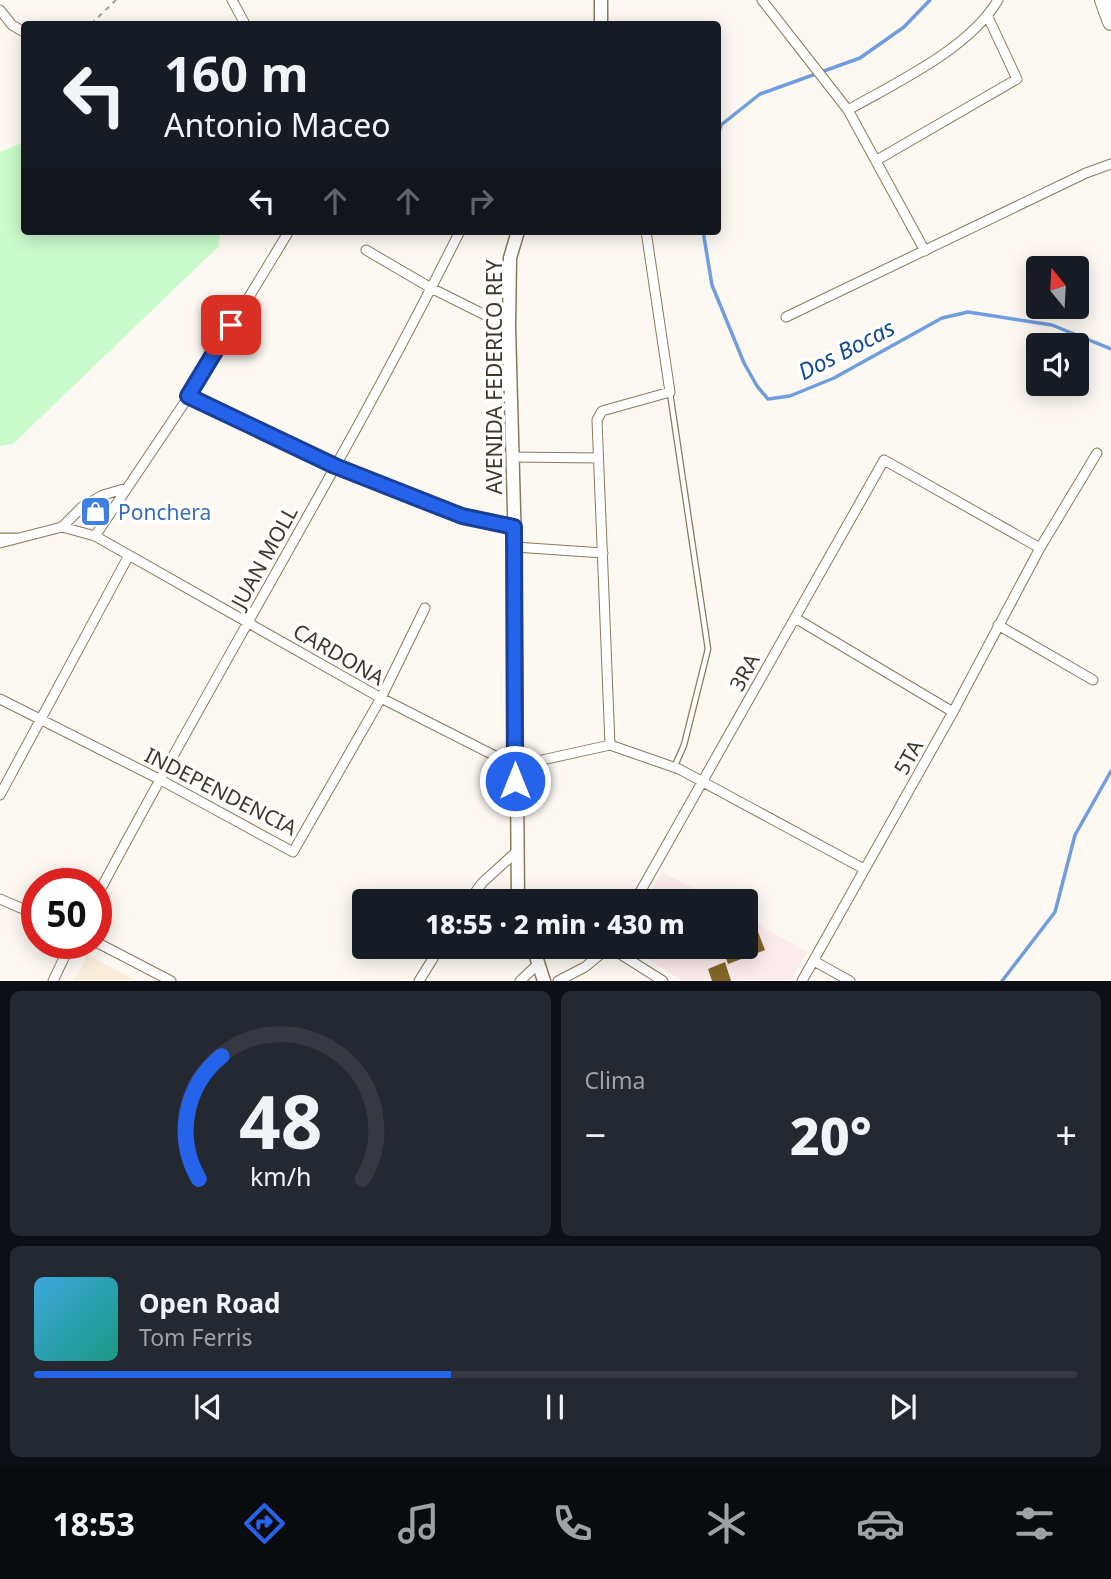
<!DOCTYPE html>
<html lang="es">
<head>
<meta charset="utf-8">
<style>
	:root { --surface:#171b24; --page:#242831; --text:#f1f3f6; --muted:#9ea1a6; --line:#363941; --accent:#2563eb }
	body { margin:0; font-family:"Noto Sans",sans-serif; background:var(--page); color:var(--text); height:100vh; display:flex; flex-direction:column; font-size:26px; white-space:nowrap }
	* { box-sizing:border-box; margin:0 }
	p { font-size:23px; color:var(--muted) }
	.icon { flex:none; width:38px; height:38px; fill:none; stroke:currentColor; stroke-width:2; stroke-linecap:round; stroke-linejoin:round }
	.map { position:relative; height:981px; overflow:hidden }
	.side { display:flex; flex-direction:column; gap:10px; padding:10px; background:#0d0f14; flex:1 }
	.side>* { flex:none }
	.hud { position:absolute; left:21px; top:21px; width:700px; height:214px; border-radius:7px; box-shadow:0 4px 18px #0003; background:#171b24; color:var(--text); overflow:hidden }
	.needle { width:46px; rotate:342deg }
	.fabs { position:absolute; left:1026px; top:256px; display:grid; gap:14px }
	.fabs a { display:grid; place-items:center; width:63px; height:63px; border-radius:7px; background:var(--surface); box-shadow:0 4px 18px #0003; font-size:35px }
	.speed { position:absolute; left:21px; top:868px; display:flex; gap:14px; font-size:35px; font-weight:700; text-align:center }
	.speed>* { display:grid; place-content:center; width:91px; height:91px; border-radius:50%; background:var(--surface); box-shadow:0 4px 18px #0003; line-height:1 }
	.speed .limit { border:10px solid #d22; background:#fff; color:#111 }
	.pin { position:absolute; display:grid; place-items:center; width:60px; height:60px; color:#fff; margin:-30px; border-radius:14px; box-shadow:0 4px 10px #0006 }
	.me { position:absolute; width:77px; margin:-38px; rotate:0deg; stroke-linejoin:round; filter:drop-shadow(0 0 5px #0008) }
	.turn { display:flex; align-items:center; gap:24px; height:147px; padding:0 28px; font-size:32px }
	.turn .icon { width:91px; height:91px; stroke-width:2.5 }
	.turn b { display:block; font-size:49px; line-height:60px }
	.lanes { display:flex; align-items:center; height:66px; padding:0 28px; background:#0003; justify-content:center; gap:35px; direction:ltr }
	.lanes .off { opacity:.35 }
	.big { font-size:52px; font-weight:800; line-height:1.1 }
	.side .tile { flex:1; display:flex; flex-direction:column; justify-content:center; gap:10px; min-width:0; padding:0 24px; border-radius:10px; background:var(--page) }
	.side .dial { align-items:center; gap:0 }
	.dial svg { height:182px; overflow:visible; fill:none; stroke:var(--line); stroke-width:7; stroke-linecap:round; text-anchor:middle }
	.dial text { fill:var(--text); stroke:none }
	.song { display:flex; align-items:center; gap:21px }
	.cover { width:84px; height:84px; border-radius:10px; background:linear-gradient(135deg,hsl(200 70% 55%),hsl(170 70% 35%)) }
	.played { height:7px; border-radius:4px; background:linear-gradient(90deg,var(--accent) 40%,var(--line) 40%) }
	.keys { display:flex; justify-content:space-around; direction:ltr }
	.heat { display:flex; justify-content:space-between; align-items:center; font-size:38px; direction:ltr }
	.side .tiles { flex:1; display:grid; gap:10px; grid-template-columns:1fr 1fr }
	.tile:last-child { grid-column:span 2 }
	.trip { position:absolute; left:352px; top:889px; width:406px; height:70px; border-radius:7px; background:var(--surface); box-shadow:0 4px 18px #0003; font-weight:800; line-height:70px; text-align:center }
	.menu { display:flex; height:112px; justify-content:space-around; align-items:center; background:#090b0e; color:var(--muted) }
	.menu .icon { width:49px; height:49px }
	.menu .current { color:var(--accent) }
	.menu b { font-size:32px; color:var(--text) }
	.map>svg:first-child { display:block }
	.industrial { fill:#f9eeda }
	.education { fill:#fcebec }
	.green { fill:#cafbcc }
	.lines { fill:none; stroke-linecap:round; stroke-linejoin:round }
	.stream { stroke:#709ddf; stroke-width:3.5 }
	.building { fill:#826627 }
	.lane-casing { stroke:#8a795a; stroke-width:7 }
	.street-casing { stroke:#8a795a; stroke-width:11 }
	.secondary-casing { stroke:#8a795a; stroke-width:15 }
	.highway-casing { stroke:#8a795a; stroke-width:18 }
	.path { stroke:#a29d92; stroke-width:2; stroke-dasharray:5 5; stroke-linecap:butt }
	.lane { stroke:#fff; stroke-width:4.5 }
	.street { stroke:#fff; stroke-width:9 }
	.secondary { stroke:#fff; stroke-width:12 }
	.highway { stroke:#fff; stroke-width:16 }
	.route-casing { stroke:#184099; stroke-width:18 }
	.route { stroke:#2563eb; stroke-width:12 }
	.labels { text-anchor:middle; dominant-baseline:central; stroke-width:7; stroke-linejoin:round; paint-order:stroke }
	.street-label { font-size:21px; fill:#3f382a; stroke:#fff }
	.shop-label { font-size:21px; fill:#366cbe; stroke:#fff; text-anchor:start }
	.water-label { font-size:23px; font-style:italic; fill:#104996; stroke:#fff }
</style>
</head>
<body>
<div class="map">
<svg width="1111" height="981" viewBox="0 0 1111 981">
	<rect width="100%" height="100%" fill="#fdf9f2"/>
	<path class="industrial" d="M88,955L135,980H74Z"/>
	<path class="education" d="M663,872L716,901H644Z
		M746,918L808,952L791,980L683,981L629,947H746Z"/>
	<path class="green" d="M24,142V231H220L219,246L13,444L0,446V152Z"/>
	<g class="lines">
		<path class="stream" d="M718,135L721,125L760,94L860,58L904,27L930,0
			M703,231L712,285L744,363L757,386L768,399L790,396L834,378L942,318L968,312L1052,325L1111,349
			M1002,981L1055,912L1075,835L1111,771"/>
	</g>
	<path class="building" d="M758,932L765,950L728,964L722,947H746V936Z
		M725,962L731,981H712L708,969Z"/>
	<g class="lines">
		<defs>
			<path id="lane" d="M670,393L708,649L684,745L674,768
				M0,536H17"/>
			<path id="street" d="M232,0L245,24
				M762,0L848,110L925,251
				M0,10L12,25L24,32
				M848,110C897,82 969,49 998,0
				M877,160L1017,79L988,17
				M366,250L431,288L509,327
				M786,317L1086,173L1111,164
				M189,396C294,446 399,503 514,527
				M513,457L597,458
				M62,527L95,536L381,698L515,766L610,745
				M95,536L189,396L289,231
				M0,543L62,527L82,507L103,495L127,488
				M515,547L603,553
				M795,618L953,712
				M998,625L1093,680
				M0,699L159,779L293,852L381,698L425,608
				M610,745L597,420L602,411L670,392L646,231
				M610,745L679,769L864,869
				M0,795L128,557
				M96,898C214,674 347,458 460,231
				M0,899L37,915
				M469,901L482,883L516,852
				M635,901L884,460L1040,548
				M96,942L171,981
				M609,947L663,981
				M814,961L850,981
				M53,981L71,943
				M419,981L440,947
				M520,981L538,964
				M558,981L585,967L609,947
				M802,981L953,712L1040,548L1097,453"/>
			<path id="secondary" d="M601,24V0
				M518,231L510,258L509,327L515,547L518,901
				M533,947L544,981"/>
			<path id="highway" d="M1103,0L1111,22"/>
		</defs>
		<use href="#lane" class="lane-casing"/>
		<use href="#street" class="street-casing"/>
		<use href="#secondary" class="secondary-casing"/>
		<use href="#highway" class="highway-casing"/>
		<path class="path" d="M91,24L116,0"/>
		<use href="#lane" class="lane"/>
		<use href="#street" class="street"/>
		<use href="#secondary" class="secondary"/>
		<use href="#highway" class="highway"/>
	</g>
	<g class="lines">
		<defs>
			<path id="route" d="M231,325L188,396L335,466L462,516L514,527L515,781"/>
		</defs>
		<use href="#route" class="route-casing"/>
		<use href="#route" class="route"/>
	</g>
	<defs>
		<symbol id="shop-square" viewBox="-11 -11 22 22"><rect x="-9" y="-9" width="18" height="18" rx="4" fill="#3f7fe0" stroke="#fff"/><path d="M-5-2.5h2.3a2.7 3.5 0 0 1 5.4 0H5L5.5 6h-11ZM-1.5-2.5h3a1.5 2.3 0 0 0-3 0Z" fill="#fff"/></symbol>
	</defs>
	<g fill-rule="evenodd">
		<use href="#shop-square" x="78" y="494" width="35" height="35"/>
	</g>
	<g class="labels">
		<g class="street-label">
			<text transform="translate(494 377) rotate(-90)">AVENIDA FEDERICO REY</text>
			<text transform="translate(264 557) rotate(-61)">JUAN MOLL</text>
			<text transform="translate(339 654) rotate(30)">CARDONA</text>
			<text transform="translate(744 672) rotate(-61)">3RA</text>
			<text transform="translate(908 757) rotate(-61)">5TA</text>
			<text transform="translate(221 791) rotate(27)">INDEPENDENCIA</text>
		</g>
		<g class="shop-label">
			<text x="118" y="512">Ponchera</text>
		</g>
		<g class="water-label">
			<text transform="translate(846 349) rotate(-27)">Dos Bocas</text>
		</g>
	</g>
</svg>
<div class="fabs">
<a><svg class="needle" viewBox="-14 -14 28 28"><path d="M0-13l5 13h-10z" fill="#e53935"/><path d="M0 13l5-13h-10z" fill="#9ea1a6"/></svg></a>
<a><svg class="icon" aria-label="sound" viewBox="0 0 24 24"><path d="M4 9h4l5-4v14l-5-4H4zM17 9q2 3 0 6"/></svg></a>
</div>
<div class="speed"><div class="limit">50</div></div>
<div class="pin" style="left:231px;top:325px;background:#d93025"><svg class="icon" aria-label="arrive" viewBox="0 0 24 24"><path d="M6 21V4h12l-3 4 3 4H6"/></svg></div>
<svg class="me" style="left:515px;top:781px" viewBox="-20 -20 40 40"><circle r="17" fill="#2563eb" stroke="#fff" stroke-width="3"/><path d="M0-11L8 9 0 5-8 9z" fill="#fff"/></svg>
<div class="trip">18:55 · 2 min · 430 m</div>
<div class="hud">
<div class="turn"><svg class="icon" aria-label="left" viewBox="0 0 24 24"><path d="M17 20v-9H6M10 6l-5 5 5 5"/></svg><div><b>160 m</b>Antonio Maceo</div></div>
<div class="lanes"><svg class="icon" aria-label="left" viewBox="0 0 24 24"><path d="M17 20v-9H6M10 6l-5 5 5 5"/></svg><svg class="icon off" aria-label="ahead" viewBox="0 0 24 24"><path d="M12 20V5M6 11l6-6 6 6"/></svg><svg class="icon off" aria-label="ahead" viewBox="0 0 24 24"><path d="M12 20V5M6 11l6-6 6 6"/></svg><svg class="icon off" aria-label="right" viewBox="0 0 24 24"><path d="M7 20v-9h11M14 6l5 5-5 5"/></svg></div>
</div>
</div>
<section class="side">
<div class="tiles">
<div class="tile dial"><svg viewBox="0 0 100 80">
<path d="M14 69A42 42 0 1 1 86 69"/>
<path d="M14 69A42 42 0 0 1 24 15" stroke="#2563eb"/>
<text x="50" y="56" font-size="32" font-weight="700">48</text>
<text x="50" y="72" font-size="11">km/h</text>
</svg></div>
<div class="tile"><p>Clima</p>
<div class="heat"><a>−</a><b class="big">20°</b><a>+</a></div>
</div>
<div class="tile">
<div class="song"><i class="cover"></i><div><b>Open Road</b><p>Tom Ferris</p></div></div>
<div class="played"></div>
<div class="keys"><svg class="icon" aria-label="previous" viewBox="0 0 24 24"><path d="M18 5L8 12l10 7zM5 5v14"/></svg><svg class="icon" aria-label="pause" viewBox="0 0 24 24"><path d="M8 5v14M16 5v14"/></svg><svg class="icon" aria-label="next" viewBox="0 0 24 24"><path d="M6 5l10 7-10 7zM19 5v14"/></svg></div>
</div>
</div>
</section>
<nav class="menu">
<b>18:53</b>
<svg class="icon current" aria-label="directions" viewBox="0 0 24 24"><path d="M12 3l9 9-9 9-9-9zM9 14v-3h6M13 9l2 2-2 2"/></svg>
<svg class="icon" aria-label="music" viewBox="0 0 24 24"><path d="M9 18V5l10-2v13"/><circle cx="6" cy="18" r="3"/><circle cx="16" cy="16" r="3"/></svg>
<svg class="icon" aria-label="phone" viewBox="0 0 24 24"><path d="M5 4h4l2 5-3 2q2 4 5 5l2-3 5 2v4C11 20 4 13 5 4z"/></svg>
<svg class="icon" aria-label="climate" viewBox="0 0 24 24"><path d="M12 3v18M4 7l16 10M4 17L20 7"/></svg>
<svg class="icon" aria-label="car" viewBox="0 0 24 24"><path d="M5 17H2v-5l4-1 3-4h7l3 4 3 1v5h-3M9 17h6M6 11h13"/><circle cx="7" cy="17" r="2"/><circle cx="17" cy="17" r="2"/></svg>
<svg class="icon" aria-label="filters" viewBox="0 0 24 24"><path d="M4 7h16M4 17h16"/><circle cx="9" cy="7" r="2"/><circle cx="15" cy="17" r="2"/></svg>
</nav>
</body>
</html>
